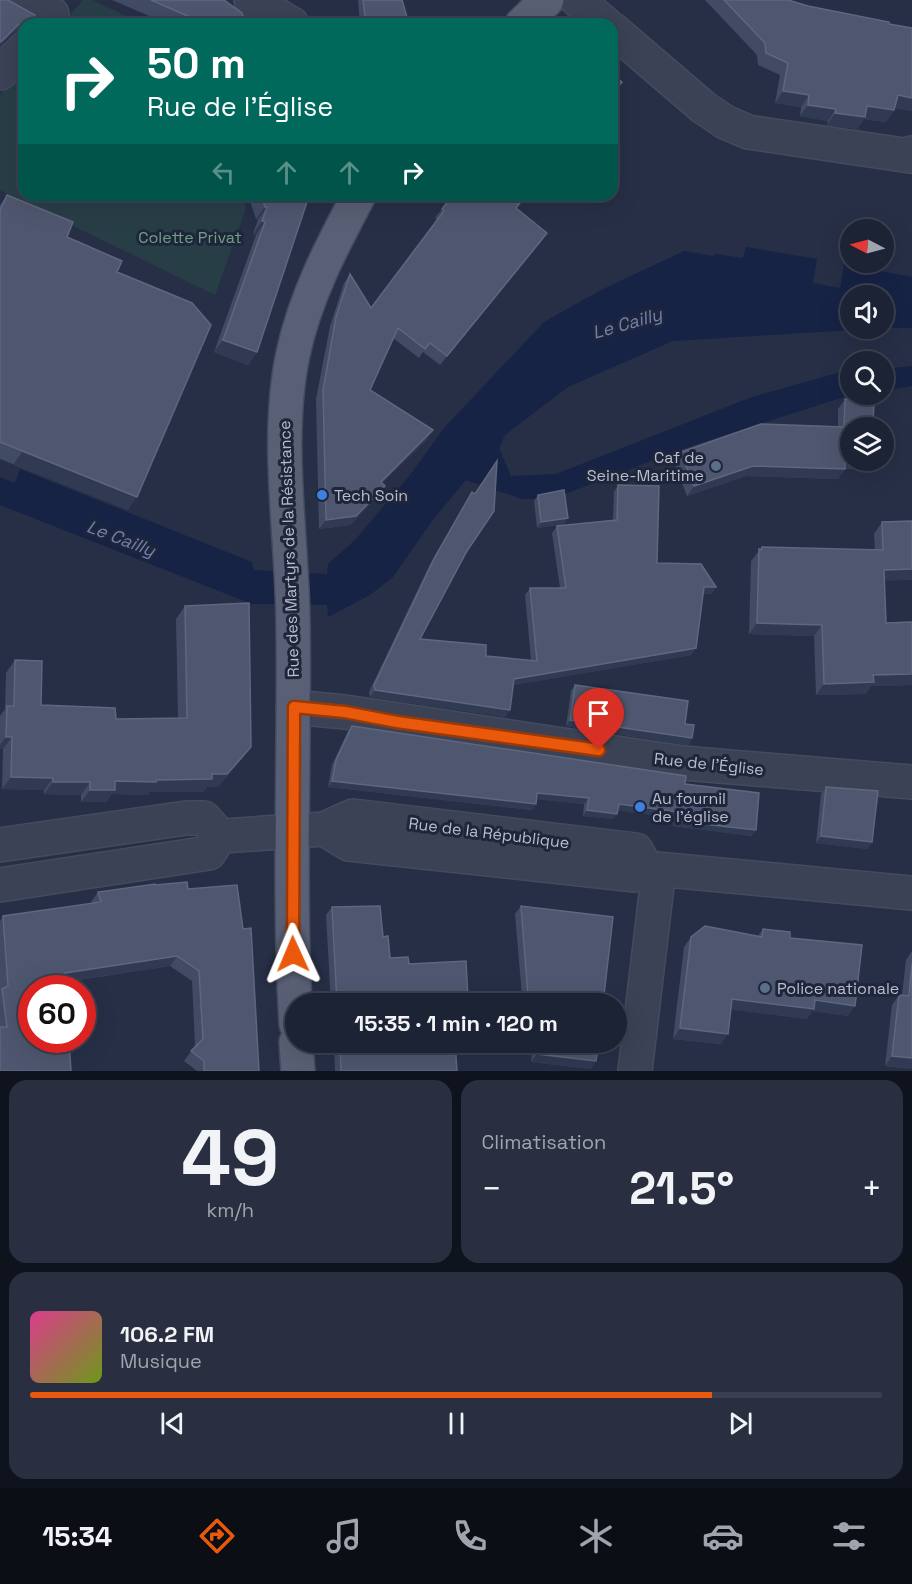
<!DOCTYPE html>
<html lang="fr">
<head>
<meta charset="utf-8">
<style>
	:root { --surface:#1c2334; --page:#292f40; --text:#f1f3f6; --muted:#a0a4ac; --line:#3a404f; --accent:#ea580c }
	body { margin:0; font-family:"Space Grotesk",sans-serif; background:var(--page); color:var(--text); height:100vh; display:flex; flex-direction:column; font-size:22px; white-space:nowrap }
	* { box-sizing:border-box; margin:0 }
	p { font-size:20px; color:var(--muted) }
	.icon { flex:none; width:33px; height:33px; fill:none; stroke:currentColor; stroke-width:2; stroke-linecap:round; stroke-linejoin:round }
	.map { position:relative; height:1071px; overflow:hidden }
	.sheet { display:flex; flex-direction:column; gap:9px; padding:9px; background:#0f131d; flex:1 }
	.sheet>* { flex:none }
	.banner { position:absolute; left:18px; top:18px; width:600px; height:183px; border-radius:18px; box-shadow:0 6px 24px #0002,0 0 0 2px var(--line); background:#00695c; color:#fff; overflow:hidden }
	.needle { width:39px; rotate:276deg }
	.controls { position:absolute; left:840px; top:219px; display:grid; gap:12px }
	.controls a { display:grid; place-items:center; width:54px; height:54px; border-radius:50%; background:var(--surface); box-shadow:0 6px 24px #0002,0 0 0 2px var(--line); font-size:30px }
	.speed { position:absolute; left:18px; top:975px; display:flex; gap:12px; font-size:30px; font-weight:700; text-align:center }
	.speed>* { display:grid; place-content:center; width:78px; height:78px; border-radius:50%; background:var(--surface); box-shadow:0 6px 24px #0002,0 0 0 2px var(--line); line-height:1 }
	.speed .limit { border:9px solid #d22; background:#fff; color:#111 }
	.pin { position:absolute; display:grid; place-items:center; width:51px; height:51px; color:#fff; margin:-62px -26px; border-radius:50% 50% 50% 0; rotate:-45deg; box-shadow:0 0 6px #0007 }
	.pin .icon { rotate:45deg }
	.me { position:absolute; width:66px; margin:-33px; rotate:359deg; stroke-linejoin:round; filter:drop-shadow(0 0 4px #0008) }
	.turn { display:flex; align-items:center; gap:21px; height:126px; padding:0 30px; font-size:27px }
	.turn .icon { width:78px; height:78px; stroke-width:2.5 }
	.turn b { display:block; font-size:42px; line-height:51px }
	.lanes { display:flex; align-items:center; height:57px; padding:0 30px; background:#0003; justify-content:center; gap:30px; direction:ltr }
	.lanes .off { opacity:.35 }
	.big { font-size:45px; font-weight:700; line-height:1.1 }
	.sheet .widget { flex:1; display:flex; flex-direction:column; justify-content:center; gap:9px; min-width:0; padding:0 21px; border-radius:18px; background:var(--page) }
	.sheet .dial { align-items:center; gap:0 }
	.dial b { font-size:78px; line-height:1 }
	.song { display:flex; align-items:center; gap:18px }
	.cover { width:72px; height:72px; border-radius:9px; background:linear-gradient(135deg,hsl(330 70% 55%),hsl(80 70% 35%)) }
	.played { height:6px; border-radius:3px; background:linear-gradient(90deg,var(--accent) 80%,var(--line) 80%) }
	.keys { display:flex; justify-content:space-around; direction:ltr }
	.heat { display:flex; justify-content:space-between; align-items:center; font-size:33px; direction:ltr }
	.sheet .tiles { flex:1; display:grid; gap:9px; grid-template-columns:1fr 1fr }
	.widget:last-child { grid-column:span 2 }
	.trip { position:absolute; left:285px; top:993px; width:342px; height:60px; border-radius:30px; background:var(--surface); box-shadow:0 6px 24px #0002,0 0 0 2px var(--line); font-weight:700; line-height:60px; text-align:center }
	.dock { display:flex; height:96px; justify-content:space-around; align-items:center; background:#0b0e15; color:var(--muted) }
	.dock .icon { width:42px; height:42px }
	.dock .selected { color:var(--accent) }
	.dock b { font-size:27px; color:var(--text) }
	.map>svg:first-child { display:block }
	.green { fill:#283e47 }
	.water { fill:#172345 }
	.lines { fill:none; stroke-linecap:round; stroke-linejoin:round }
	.minor-casing { stroke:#444b5e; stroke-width:36 }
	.major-casing { stroke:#444b5e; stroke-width:36 }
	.minor { stroke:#3b4255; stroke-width:33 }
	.major { stroke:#596075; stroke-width:33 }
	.wall { fill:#414b64 }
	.shaded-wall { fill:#313a53 }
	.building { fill:#4e576f; stroke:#5f677e; stroke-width:1.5 }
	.route-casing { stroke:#983908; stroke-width:15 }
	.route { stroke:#ea580c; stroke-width:10 }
	.service-dot { fill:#5c6f8a; stroke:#1f263b; stroke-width:2 }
	.shop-dot { fill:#3f7fe0; stroke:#1f263b; stroke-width:2 }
	.labels { text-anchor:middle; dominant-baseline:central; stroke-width:6; stroke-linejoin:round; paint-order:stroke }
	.park-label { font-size:16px; fill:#6ea182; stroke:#1f263b }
	.poi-label { font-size:16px; fill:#b9bece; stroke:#1f263b; text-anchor:start }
	.street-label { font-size:16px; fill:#b9bece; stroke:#1f263b }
	.water-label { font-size:18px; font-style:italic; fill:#7081af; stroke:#1f263b }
</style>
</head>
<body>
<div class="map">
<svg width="912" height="1071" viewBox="0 0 912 1071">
	<rect width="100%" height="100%" fill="#262f46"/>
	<path class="green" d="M83,0H92L144,24H62Z
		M24,67V195H242L246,208L215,295L0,190V95Z"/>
	<path class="water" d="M746,247L817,259L813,283L840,288L844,264L912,277V328H884V296H850V328L871,329L673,341L568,387L505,435L499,448L511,476L556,474L752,397L837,373L850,372V394L857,395L847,396L688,447L565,494L542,499H522L466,480L432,521L393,577L370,595L328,617L327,605L252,604L0,505V477L15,483L20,469L252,562L254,570L327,574L328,564L356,539L410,475L444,428L544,322L601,290L684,251L714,256L716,254L743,258Z
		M912,366V386L884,391V369Z"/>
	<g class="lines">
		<defs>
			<path id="minor" d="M16,0L52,14
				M251,0L292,24
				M577,0L606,24
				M612,29L703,107L725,122L748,132L910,156L912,153
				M0,73L24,49
				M293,707L345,712L683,763L912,782
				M324,829L349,844L635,875L646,868L912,893
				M0,845L186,818H204L220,836H223L324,829L353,816L636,850L646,868
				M0,885L209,853L220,836
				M635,1071L659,869"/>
			<path id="major" d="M522,24L547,0
				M296,1024C288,890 295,755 293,621C292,534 275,439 293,354C305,297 332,246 359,195
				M296,1042L298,1071"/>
		</defs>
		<use href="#minor" class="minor-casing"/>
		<use href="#major" class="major-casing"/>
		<use href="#minor" class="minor"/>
		<use href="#major" class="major"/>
	</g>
	<path class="wall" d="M112,0H224L245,24H168Z
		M358,0H402L360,24Z
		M705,0H788L808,6L889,24L912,28V111L895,108L894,110L886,122L864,119L857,129L827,125L828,121L800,116L801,107L775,103L780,75L758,65L757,55Z
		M7,195L117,272L128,510L0,459V205Z
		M248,195H305L257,352L248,365L214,352L256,235L253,234L258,220L256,219Z
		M516,208L541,242L440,365L423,352L419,358L393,338L370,390L427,439L382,483L385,486L379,495L350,525L319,529L316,399L330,326L344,283L350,274L371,308L437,220L435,218L442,209Z
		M845,399L850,460H871L865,469H845L838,479L746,476L687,496L674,462L681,452L838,427V409Z
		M618,485L657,563L712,594H703L696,648L691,655L513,685L505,717L370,697L369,692L430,564L472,492L467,551L420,639L486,656L531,660L525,595L530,588H560L552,533L557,526L613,520L614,492Z
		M538,495L564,524L537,528L534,501Z
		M882,522L886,623L912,622V685L871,686L866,694L816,695L814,636L749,634L751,561L762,547L875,550L874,534Z
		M185,606L242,759L218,787H207L203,792H149L148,795L112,794L106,802H81V795L44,794V790L2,789L3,749H0V716L5,709L6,673L15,660L41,705L116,719L178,718L176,619Z
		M575,685L692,738L688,745L566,726L571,691Z
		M352,726L685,784L752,836L673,826L674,818L618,810L613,819L583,816L584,804L537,799L532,810L328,787L332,765L348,731Z
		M826,787L872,842L868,849L816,843L821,794Z
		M155,885L188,889L259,1071H197L184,1061L195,1046L192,981L170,966L66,982L0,1071V921L3,916L92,904L91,902L98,892Z
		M521,906L603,1004H331L326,915L332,907L383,937L390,958L409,964L468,999L522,996L515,914Z
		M763,929L790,938L848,1016L812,1011L807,1019L731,1009L721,1044L673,1039L684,947L691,937L758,936Z
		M912,951V1069L885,1066L892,1005L899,995H902L906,960Z
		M334,1042H529L455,1043L457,1071H335Z
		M533,1042H599L591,1069L531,1062Z"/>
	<path class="shaded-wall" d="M365,17L408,24H360Z
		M26,21H33L31,24H24V31H19L11,35L0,47V41L18,25Z
		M783,91L809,95L801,107L775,103Z
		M898,95L912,98V111L889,107Z
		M808,105L836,109L828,121L800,116Z
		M867,106L894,110L886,122L864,119L857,129L827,125L835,113Z
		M265,207H267L258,220L256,219Z
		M262,221L265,222L256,235L253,234Z
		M547,233L541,242L440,365L447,356Z
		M223,340L257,352L248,365L214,352Z
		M433,430L427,439L374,491L381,482Z
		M22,452L137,497L128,510L13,465Z
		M845,458H850V460H871L865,469L838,468Z
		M753,466L845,469L838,479L746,476L687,496L694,486Z
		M385,486L379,495L350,525L319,529L326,520Z
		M568,518L564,524L537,528L541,522Z
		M912,569V580L876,581L884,570Z
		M704,587H716L712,594H699Z
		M757,623L822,625L814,636L749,634Z
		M696,648L691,655L509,686L514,679Z
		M912,674V685L871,686L866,694L816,695L824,684L873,675Z
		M375,690L510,710L505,717L370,697Z
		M570,720L692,738L688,745L566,726Z
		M6,737H12L3,749H0V745Z
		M251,747L242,759L218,787H207L203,792H149L148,795L112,794L106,802H81L90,790L115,781L157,780L212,774Z
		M11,777L53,778L44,790L2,789Z
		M332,781L536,804L532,810L328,787Z
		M53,782H90L81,795L44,794Z
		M537,793L589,798L584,804L533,799Z
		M619,804L678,812L674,818L615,810Z
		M587,810L617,814L613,819L583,816Z
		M677,821L756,830L752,836L673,826Z
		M821,836L872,842L868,849L816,843Z
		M177,956L170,966L58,983L65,973Z
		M732,999L815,1000L855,1006L848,1016L812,1011L807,1019L725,1009Z
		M680,1028L728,1034L721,1044L673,1039Z
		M450,1042H529L449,1043Z
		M537,1054L596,1061L591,1069L531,1062Z
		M892,1056L912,1058V1069L885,1066Z"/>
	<path class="building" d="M0,0H8L35,15L33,21H26L18,25L1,42L0,41Z
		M151,0H224L242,13L245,24H206Z
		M363,0H402L409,24L365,17Z
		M724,0H788L808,6L889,22V24L912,28V98L898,95L894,110L867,106L865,117L835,113L836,109L808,105L809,95L783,91L788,63L766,53L765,43Z
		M612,74L622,82L612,94Z
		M7,195L73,222L67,237L122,261L117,272L192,303L211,325L137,497L0,442V210Z
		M261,195H305L307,202L257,352L223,340L265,222L262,221L267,207H265Z
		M453,195H526L516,208L547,233L447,356L430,343L425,349L398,328L370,390L433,430L381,482L385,486L356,516L326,520L323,390L336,317L350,274L371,308L444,211L442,209Z
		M845,399L874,400L873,428H850V458H845V469L753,466L694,486L681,452L761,424L844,427Z
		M497,461L494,511L467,551L420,639L486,645V656L537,661L530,588H566L557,526L617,520L618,485L659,486L657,563L701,564L716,587H704L696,648L514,679L510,710L375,690L374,685L435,557L472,492L475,494Z
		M564,490L568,518L541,522L538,495Z
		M912,521V569L884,570L886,623L912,622V674L873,675L874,682L824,684L822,625L757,623L759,549L761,550L762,547L883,550L882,522Z
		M249,603L251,747L227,774H212V779L157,780L156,782L115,781V790H90V782H53V778L11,777L12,737H6L7,706H14L15,660L42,661L41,705L115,708L116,719L187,718L185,606Z
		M575,685L688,701L685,724L694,725L692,738L570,720Z
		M352,726L686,776L685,784L759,793L756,830L677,821L678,812L619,804L617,814L587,810L589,798L537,793L536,804L332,781L336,760Z
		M826,787L878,791L872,842L821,836Z
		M187,882L188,889L237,885L243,929L251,928L259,1071H204V1061L191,1051L203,1039L199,971L177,956L65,973L66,988H32V1040H69L71,1071H0V1027H7L2,989L8,986L3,916L101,902L98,892L155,884V885Z
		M380,906L383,937L388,936L390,958L408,957L409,964L466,961L468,999L528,995L521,906L613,917L603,1004H337L332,907Z
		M705,926L762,937L763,929L790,932V938L862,945L855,1006L815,1000L814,1009L732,999L728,1034L680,1028L691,937Z
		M912,963V1058L892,1056L899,995L909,996Z
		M340,1042H455L457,1071H341Z
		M538,1042H599L596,1061L537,1054Z"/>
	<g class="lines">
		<defs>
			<path id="route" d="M293,954L294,707L345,712L397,722L599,750"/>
		</defs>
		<use href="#route" class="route-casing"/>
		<use href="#route" class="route"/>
	</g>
	<g class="service-dot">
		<circle cx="716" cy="466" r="6"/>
		<circle cx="765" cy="988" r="6"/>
	</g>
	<g class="shop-dot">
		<circle cx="322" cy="495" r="6"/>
		<circle cx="640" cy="807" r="6"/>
	</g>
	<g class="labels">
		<g class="park-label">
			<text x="190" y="237">Colette Privat</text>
		</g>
		<g class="poi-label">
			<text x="704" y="457" text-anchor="end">Caf de<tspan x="704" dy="18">Seine-Maritime</tspan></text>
			<text x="334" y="495">Tech Soin</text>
			<text x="652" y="798">Au fournil<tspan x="652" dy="18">de l'église</tspan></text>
			<text x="777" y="988">Police nationale</text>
		</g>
		<g class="street-label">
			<text transform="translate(289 549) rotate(-92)">Rue des Martyrs de la Résistance</text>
			<text transform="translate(709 764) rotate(6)">Rue de l'Église</text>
			<text transform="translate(489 833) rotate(7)">Rue de la République</text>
		</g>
		<g class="water-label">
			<text transform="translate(627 323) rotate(-16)">Le Cailly</text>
			<text transform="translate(121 538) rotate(21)">Le Cailly</text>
		</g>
	</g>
</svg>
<div class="controls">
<a><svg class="needle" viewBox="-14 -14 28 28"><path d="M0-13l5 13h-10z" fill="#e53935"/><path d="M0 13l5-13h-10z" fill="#a0a4ac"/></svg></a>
<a><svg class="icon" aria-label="sound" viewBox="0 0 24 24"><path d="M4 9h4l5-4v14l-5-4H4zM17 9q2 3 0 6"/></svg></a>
<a><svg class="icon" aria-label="search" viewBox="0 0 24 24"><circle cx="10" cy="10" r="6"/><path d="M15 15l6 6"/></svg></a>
<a><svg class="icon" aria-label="layers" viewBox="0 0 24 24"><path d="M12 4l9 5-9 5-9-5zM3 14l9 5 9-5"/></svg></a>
</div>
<div class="speed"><div class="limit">60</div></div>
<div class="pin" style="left:599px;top:750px;background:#d93025"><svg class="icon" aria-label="arrive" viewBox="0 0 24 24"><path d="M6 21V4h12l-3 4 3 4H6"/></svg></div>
<svg class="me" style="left:293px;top:954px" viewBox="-20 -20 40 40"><path d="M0-17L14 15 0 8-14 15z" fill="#ea580c" stroke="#fff" stroke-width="4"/></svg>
<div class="trip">15:35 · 1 min · 120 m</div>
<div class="banner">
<div class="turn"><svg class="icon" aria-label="right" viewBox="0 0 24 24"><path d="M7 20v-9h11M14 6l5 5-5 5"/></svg><div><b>50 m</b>Rue de l'Église</div></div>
<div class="lanes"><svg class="icon off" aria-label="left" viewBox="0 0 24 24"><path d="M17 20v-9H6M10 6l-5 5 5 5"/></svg><svg class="icon off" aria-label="ahead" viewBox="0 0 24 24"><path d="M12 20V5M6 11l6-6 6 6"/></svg><svg class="icon off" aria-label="ahead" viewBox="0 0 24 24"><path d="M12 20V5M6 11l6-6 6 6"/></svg><svg class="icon" aria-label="right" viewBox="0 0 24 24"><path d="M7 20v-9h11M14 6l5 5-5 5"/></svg></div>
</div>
</div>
<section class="sheet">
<div class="tiles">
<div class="widget dial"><b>49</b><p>km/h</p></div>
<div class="widget"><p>Climatisation</p>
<div class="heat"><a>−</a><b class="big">21.5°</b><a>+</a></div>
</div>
<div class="widget">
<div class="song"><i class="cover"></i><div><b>106.2 FM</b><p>Musique</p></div></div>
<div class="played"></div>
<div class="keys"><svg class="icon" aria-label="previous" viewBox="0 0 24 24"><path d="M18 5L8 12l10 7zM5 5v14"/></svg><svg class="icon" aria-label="pause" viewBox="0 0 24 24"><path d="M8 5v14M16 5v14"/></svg><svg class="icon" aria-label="next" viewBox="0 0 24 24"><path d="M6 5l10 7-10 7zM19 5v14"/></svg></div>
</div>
</div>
</section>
<nav class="dock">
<b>15:34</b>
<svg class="icon selected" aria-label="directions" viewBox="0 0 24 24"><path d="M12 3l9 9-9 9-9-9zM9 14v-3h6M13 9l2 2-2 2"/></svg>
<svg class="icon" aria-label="music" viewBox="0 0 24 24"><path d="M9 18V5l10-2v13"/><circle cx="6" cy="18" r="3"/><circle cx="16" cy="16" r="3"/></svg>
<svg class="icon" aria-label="phone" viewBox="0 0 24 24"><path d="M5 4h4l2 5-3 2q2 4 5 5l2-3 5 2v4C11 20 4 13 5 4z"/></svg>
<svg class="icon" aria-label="climate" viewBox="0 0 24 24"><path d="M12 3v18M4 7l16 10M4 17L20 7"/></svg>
<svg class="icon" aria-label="car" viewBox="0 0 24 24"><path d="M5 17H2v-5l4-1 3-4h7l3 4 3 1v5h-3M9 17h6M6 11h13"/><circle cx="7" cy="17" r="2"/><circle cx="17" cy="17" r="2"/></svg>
<svg class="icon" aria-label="filters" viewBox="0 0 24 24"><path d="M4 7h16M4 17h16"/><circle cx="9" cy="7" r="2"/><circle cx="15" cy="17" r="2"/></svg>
</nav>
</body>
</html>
